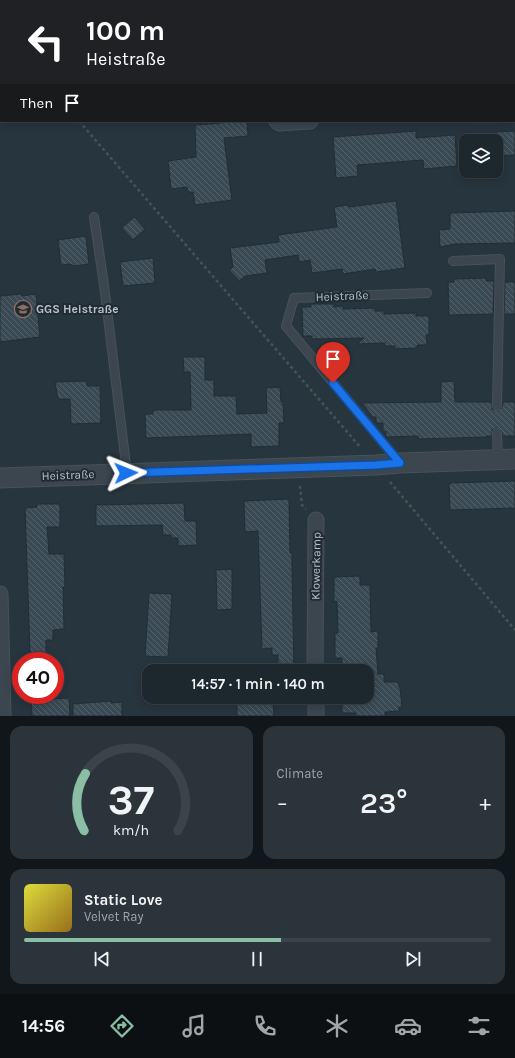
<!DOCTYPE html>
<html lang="en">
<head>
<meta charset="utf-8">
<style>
	:root { --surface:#1d282e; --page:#2a343a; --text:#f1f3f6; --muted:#a0a6aa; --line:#3b444a; --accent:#8abfa5 }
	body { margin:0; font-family:Karla,sans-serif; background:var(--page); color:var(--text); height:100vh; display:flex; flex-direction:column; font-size:15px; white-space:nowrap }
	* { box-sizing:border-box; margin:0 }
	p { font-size:13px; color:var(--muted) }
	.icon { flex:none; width:22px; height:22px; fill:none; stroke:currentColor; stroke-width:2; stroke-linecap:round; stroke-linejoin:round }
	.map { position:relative; height:716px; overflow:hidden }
	.side { display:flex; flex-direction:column; gap:10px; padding:10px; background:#101619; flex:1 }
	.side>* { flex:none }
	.banner { position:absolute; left:0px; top:0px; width:515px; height:122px; box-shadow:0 2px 10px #0003,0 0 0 1px var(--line); background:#202124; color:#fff; overflow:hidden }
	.controls { position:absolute; left:459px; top:134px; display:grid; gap:8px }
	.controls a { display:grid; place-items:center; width:44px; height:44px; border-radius:8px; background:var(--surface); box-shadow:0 2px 10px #0003,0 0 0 1px var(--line); font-size:20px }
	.speed { position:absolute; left:12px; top:652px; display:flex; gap:8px; font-size:20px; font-weight:700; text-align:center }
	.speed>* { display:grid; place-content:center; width:52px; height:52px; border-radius:50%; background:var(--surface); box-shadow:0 2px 10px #0003,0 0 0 1px var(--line); line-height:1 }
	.speed .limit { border:6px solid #d22; background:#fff; color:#111 }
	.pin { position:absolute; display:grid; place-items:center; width:34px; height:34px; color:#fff; margin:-41px -17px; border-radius:50% 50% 50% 0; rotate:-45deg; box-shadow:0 0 4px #0007 }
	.pin .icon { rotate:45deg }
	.me { position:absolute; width:44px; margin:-22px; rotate:88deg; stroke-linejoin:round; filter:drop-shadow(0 0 3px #0008) }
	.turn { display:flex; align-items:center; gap:14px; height:84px; padding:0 20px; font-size:18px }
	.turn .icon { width:52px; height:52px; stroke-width:2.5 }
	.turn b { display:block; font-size:28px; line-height:34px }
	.then { display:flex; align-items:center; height:38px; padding:0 20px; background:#0003; gap:8px; font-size:15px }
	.big { font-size:30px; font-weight:600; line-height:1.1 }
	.side .widget { flex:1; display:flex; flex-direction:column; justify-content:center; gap:6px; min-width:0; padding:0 14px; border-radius:12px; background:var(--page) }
	.side .dial { align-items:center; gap:0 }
	.dial svg { height:104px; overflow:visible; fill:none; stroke:var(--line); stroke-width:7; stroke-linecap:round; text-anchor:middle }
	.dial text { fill:var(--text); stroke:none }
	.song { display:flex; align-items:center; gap:12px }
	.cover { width:48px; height:48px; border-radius:6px; background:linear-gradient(135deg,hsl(60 70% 55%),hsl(40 70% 35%)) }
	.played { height:4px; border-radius:2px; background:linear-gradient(90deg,var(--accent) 55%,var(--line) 55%) }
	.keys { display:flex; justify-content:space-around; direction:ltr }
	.heat { display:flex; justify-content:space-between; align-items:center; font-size:22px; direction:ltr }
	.side .tiles { flex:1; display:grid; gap:10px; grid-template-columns:1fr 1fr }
	.widget:last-child { grid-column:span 2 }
	.trip { position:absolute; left:142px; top:664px; width:232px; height:40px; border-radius:12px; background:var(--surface); box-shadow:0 2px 10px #0003,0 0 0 1px var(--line); font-weight:600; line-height:40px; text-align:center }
	.menu { display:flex; height:64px; justify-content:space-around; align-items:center; background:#0c1012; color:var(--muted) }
	.menu .icon { width:28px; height:28px }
	.menu .current { color:var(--accent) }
	.menu b { font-size:18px; color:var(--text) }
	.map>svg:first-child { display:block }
	.building { fill:url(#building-back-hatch); stroke:#222d35 }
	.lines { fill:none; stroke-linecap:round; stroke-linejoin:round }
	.service-casing { stroke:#47525a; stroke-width:10 }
	.minor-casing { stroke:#47525a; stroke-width:17 }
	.tertiary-casing { stroke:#47525a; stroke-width:21 }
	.path { stroke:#425754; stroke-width:2.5; stroke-dasharray:3 3; stroke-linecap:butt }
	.service { stroke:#3b464e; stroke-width:8 }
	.minor { stroke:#3b464e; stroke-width:15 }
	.tertiary { stroke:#3b464e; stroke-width:19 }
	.route-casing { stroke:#114b97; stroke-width:10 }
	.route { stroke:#1a73e8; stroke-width:7 }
	.labels { text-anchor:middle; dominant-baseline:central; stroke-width:4; stroke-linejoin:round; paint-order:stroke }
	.street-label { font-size:12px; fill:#b7c1c9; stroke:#202b33 }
	.poi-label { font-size:12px; font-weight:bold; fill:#b7c1c9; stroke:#202b33; text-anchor:start }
</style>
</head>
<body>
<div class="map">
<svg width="515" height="716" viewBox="0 0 515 716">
	<defs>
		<pattern id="building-back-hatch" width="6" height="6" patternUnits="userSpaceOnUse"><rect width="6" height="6" fill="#394a54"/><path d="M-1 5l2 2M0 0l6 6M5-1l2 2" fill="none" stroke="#53626b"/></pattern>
	</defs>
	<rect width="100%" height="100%" fill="#27353e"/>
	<path class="building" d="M220,121H247L248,136L224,138L232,200L195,205L193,192H188L187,187L171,189L168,161L196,157L195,125L221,123Z
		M416,131V138L455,135L457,166L424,169L423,160L357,165L358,176L336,178L333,137Z
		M515,131V155L496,156V132Z
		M396,201L405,268L376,272L375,269L343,274L342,269L312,273L310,260L299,262L298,255L265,260L267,273L245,276L239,281L229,270L233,267L230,248L279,242L278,235L337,227L334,207L348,205L349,207Z
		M515,211V243L455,244L440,247L439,230L450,229V213Z
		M134,217L145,229L133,240L122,228Z
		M86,236L89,264L74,266L70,264L61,265L58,240Z
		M153,258L155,283L123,286L120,262Z
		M486,278V281H494L493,314L449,315L448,282H454V279Z
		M505,282H515V314H504Z
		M21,294L22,296L36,294L40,337L0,342V296Z
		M311,304H334V307L343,306V309L375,308V311H384V314L416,313V316H429V335H426L427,345H417V348L395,349V346H385V343L357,344L364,338L312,339V336H303L302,307H311Z
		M183,357H205V380H214V396H236L237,414L267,413L266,388L280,387L281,402H283L284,423H279V446L251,447V434L146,438L145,414H153V410H191L190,372H184Z
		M87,381V386H100L101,423L71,424L70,399H58L55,382Z
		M454,381L455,402H492V409L497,411L502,408L503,402H515V436H503L501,430L497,428L492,430V436H487V437L419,439L418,436L386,437V431L383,432V423H376V417H373L362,403L441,402V382Z
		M515,481V508L450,510L449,483Z
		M289,499L290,553H292V567L294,671H278V655H272V648L262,649L258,531L245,532L244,501Z
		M184,503L185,521H196L197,545L178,546V538H171V535H163L162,525L96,526V505Z
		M37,504H60V527H47L49,554H64L65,587H63L64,629L53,630V640H46V654H30L25,508L37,507Z
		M232,569V609L217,610L216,570Z
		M360,576V585H370L371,632L378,631V648H376L378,674H384V682H398L399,687H400L402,707H399V711L385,712V716H355L356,713H342V697H367V671H342V658H335V633H338L337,601L334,602V577Z
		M149,593L172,594L168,657L145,656Z
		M31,695H53V699L69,698L70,716H32Z
		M255,697H273L274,716H237V701L256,700Z
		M111,701V703L122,702V716H73V704Z"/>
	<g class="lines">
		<defs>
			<path id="service" d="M94,217L104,285L127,473
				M453,261L500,259L497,406
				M497,433L498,460
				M399,462L286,326L294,298L427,293"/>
			<path id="minor" d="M259,0V1
				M514,107H515
				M277,121L279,123L310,121
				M0,594L3,716
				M315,671L316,520
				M316,697V716"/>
			<path id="tertiary" d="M0,478L376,465L400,463L515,459"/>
		</defs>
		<use href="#service" class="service-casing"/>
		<use href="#minor" class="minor-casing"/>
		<use href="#tertiary" class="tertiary-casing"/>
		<path class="path" d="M0,28L1,29
			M79,121L361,448
			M390,482L515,630
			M300,486L302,505L306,509"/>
		<use href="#service" class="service"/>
		<use href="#minor" class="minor"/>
		<use href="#tertiary" class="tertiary"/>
	</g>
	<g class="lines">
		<defs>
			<path id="route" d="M126,473L376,465L400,463L333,383"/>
		</defs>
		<use href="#route" class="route-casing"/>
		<use href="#route" class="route"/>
	</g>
	<defs>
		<symbol id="school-ring" viewBox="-11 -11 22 22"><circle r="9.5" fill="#202b33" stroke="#8d6e63" stroke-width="1.5"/><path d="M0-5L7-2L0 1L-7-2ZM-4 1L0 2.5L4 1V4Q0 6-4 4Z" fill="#8d6e63"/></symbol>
	</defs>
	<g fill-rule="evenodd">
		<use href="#school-ring" x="13" y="299" width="20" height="20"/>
	</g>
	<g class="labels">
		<g class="street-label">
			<text transform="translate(342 296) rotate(-2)">Heistraße</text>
			<text transform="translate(68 475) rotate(-2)">Heistraße</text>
			<text transform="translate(316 566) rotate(-89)">Klowerkamp</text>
		</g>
		<g class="poi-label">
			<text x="36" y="309">GGS Heistraße</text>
		</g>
	</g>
</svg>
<div class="controls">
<a><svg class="icon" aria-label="layers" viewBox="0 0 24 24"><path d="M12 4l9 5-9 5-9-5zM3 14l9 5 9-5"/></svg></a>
</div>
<div class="speed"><div class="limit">40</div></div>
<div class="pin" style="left:333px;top:383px;background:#d93025"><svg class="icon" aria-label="arrive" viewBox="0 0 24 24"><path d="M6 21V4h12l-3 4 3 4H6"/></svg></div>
<svg class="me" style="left:126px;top:473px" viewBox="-20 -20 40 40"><path d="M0-17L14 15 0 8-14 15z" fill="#1a73e8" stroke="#fff" stroke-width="4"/></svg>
<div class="trip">14:57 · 1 min · 140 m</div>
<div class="banner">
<div class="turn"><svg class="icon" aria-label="left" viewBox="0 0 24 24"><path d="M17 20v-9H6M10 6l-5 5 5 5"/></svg><div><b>100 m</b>Heistraße</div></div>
<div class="then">Then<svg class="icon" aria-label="arrive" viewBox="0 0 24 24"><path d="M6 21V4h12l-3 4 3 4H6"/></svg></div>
</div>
</div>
<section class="side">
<div class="tiles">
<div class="widget dial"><svg viewBox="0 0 100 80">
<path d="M14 69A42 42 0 1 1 86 69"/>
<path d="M14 69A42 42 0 0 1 15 25" stroke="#8abfa5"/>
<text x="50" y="56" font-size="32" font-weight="700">37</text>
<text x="50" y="72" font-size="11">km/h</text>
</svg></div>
<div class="widget"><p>Climate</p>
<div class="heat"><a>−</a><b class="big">23°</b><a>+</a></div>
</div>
<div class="widget">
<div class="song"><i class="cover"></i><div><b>Static Love</b><p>Velvet Ray</p></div></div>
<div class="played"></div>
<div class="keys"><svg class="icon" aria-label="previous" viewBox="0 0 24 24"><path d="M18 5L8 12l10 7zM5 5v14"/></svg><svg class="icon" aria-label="pause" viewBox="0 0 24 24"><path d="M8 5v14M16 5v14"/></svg><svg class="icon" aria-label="next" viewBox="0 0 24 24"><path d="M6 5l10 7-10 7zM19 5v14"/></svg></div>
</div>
</div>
</section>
<nav class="menu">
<b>14:56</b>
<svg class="icon current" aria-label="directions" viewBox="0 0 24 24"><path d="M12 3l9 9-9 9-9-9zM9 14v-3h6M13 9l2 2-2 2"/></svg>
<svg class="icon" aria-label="music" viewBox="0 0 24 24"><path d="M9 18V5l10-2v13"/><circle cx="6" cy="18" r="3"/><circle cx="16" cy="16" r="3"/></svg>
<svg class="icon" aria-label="phone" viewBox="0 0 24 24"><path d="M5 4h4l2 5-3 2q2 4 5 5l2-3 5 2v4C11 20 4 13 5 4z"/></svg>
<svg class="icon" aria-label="climate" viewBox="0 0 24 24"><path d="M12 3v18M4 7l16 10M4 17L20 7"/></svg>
<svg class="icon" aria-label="car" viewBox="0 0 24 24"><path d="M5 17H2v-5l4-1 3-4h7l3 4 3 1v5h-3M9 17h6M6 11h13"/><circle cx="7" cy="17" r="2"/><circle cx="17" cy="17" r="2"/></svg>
<svg class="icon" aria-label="filters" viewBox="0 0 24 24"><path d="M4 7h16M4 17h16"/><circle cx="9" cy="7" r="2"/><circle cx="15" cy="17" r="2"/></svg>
</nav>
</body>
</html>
